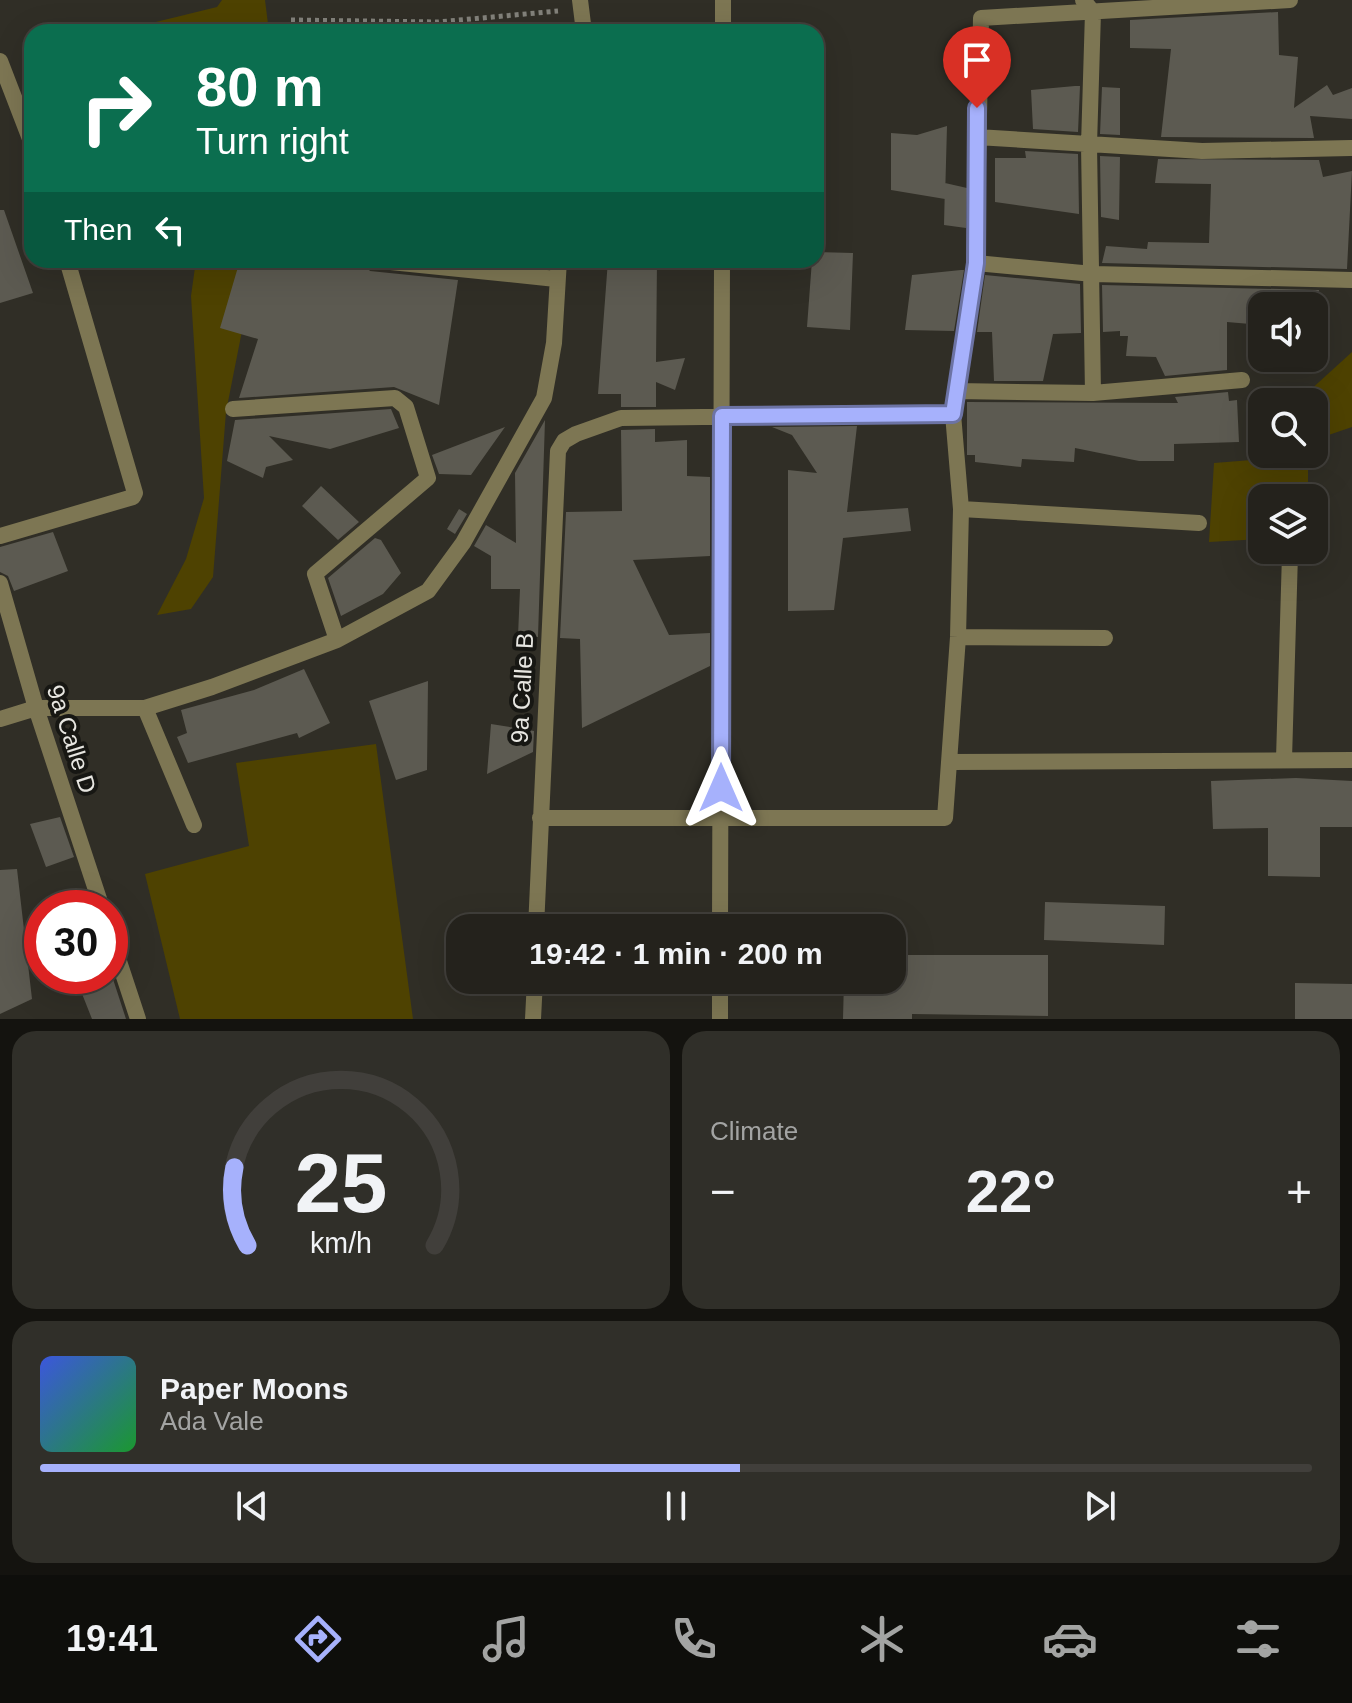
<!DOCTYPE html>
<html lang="en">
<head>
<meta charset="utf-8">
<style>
	:root { --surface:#24221c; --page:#302f29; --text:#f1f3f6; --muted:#a3a4a3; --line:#413f3b; --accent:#a6b1fc }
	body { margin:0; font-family:Arial,sans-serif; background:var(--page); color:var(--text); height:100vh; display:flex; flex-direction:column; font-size:30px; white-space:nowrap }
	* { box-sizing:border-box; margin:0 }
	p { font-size:26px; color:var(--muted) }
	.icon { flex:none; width:44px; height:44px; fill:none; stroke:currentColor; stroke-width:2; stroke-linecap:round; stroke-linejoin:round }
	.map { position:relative; height:1019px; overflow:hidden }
	.sheet { display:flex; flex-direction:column; gap:12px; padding:12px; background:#14130f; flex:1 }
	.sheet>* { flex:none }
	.top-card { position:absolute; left:24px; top:24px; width:800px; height:244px; border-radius:24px; box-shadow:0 8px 32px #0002,0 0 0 2px var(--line); background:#0b6e4f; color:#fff; overflow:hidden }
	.tools { position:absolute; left:1248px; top:292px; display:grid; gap:16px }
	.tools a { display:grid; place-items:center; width:80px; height:80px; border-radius:16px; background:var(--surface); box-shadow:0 8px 32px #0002,0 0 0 2px var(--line); font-size:40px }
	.speed { position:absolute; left:24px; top:890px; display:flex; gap:16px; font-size:40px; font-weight:700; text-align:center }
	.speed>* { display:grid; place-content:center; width:104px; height:104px; border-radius:50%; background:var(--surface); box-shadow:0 8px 32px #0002,0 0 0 2px var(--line); line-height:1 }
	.speed .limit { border:12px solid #d22; background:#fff; color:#111 }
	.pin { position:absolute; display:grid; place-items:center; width:68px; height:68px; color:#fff; margin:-82px -34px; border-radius:50% 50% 50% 0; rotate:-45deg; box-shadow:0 0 8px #0007 }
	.pin .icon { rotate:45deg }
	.me { position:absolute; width:88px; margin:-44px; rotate:0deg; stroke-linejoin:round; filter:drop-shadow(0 0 6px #0008) }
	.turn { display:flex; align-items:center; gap:28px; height:168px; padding:0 40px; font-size:36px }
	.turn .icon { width:104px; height:104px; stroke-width:2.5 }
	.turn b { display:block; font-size:56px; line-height:68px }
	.then { display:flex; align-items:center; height:76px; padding:0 40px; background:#0003; gap:16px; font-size:30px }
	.big { font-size:60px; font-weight:600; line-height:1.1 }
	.sheet .card { flex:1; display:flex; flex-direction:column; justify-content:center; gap:12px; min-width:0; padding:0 28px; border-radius:24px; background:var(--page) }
	.sheet .dial { align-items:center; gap:0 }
	.dial svg { height:208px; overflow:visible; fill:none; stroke:var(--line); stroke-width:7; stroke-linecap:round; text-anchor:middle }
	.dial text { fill:var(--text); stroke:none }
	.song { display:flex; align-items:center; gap:24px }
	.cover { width:96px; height:96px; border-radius:12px; background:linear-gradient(135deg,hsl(230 70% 55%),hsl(130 70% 35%)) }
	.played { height:8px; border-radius:4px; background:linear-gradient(90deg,var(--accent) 55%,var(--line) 55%) }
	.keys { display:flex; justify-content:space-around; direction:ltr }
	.heat { display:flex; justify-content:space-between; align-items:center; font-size:44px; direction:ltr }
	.sheet .tiles { flex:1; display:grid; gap:12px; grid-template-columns:1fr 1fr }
	.card:last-child { grid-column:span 2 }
	.trip { position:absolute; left:446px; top:914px; width:460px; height:80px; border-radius:24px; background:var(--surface); box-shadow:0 8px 32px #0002,0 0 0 2px var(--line); font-weight:600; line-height:80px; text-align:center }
	.dock { display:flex; height:128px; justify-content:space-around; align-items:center; background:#0e0e0b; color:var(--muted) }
	.dock .icon { width:56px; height:56px }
	.dock .active { color:var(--accent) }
	.dock b { font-size:36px; color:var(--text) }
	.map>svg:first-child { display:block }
	.green { fill:#4e4201 }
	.building { fill:#5c5a51 }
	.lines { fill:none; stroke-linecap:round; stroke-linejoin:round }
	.path { stroke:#83827b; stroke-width:5; stroke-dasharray:4 4; stroke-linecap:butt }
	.street { stroke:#7d7653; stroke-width:16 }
	.route-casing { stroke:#6c73a4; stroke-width:20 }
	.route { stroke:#a6b1fc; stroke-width:14 }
	.labels { text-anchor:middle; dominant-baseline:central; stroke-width:8; stroke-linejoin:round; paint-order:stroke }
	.street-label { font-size:24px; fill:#e7e6e1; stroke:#171713 }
</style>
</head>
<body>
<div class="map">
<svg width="1352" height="1019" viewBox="0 0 1352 1019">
	<rect width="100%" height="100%" fill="#302e26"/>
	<path class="green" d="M222,0H265L269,32H115L217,7Z
		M196,260H256L226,412L213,577L191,609L157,615L186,559L204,498L191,296Z
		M1352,352V427L1314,440V402H1297Z
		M1267,454H1308V489L1301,498H1262V539L1209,542L1214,463L1264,459Z
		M376,744L413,1019H180L145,874L249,846L236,763Z"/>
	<path class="building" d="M1278,12L1279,55L1298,57L1294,108L1327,85L1333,95L1352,88V119L1310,116L1314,138L1161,137L1171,49L1130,48V20Z
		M1075,86H1080L1078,132L1033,129L1031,90Z
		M1102,87L1120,88V135L1100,134Z
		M947,126L945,199L891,190V133L917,135Z
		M1025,151L1078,154L1079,214L995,202V158H1026Z
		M1100,156L1120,157L1119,220L1101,217Z
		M1158,159L1319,160L1323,177L1352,171L1347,269L1102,263L1106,246L1147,249L1148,242L1209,243L1211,184L1155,183Z
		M945,183L967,188L966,228L944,225Z
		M0,210H4L33,293L0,303Z
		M816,252L853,253L850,330L807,327L812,260H816Z
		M267,260H360L370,271L458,280L439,405L394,387L239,398L258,339L220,328L238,267L265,268Z
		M608,260L657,261L656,362L685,358L675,390L656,382V407H621V394H598Z
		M961,270H964L954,331L905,330L912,275Z
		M985,275L1080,284L1081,333L1053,334L1043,381H994L992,332H977Z
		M1102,285L1319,290L1317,306H1262V325L1227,322V370L1165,376L1156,357L1126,356L1128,336H1120V331L1103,332Z
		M1228,392L1229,401L1237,400L1239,442L1174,444V461H1139L1075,448L1074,462L1022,459L1021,467L975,462V455H967V402L1178,403L1175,397Z
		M391,409L399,428L330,449L269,436L293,460L266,467L263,478L227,461L235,420Z
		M545,420L538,637L518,636L520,589H491V556L474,546L486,525L516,543L515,473Z
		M857,426L847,512L908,508L911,531L843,538L834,610L788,611V470L817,473L792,435L772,427Z
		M505,427L471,475L439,474L432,455Z
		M655,429V442L687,440V476L710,477V556L633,560L669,635L710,633V666L582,728L580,639L560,638L566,512L622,511L621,430Z
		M321,486L359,522L338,540L302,506Z
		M459,509L467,514L455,534L447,529Z
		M53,532L68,571L14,591L8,576L0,572V547Z
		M375,538L381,540L401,573L383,594L341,616L328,578Z
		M304,669L330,723L299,738L297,733L188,763L177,737L187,733L181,710L254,690Z
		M428,681L427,770L396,780L369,701Z
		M491,724L534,731L533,752L487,774Z
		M1296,778L1352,781V827H1320V877L1268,876V828L1213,829L1211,781Z
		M60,817L74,857L46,867L30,824Z
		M17,869L32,999L0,1014V870Z
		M1045,902L1165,906L1164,945L1044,940Z
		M892,955H1048V1016L912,1014V1019H843L844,980H892Z
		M75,976H112L126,1019H92Z
		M1295,983L1352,984V1019H1295Z"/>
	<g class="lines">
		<path class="path" d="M291,20L438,22L558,11"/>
		<path class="street" d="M580,0L584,32
			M1083,0L1093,12L1089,145L1093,393
			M723,32V0
			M0,61L32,144
			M977,137L1202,151L1351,148
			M371,260L556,279
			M976,263L1093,274L1352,280
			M956,391L1093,393L1242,380
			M233,409L395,398L406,407L428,478L315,574L337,640
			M961,509L1199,523
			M0,536L133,497L135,493L67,260
			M0,583L36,708L102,908
			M958,637L1105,638
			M145,708L194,825
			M0,719L36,708H145L212,687L337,640L428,591L463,543L544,398L554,343L559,260
			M1284,759L1290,554
			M949,762L1352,760
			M540,818H945L958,637L961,509L953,414L976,263L981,18L1290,0
			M536,928L558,451L564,441L576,434L621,418L953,414
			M720,928L722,260
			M110,934L138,1019
			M533,1019L535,980
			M720,1019V980"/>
	</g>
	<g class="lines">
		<defs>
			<path id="route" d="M721,788L722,416L953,414L976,263L977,108"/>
		</defs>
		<use href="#route" class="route-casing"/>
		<use href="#route" class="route"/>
	</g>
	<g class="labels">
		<g class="street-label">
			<text transform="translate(522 688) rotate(-87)">9a Calle B</text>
			<text transform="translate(72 739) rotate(72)">9a Calle D</text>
		</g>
	</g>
</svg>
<div class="tools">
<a><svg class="icon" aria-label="sound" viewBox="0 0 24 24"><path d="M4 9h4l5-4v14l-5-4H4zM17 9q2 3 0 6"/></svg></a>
<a><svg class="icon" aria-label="search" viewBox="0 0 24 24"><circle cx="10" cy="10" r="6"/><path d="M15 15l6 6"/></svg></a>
<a><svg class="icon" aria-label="layers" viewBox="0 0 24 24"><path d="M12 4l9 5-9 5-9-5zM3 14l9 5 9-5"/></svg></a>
</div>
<div class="speed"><div class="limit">30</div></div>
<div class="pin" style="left:977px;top:108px;background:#d93025"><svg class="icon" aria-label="arrive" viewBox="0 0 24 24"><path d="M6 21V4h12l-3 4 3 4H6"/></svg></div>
<svg class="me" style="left:721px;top:788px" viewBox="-20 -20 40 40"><path d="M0-17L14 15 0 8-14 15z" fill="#a6b1fc" stroke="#fff" stroke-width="4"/></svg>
<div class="trip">19:42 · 1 min · 200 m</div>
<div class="top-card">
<div class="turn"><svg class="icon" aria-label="right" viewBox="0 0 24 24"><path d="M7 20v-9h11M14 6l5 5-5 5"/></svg><div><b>80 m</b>Turn right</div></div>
<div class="then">Then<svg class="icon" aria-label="left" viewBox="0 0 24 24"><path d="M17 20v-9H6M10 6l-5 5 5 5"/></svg></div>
</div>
</div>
<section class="sheet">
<div class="tiles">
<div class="card dial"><svg viewBox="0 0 100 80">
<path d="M14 69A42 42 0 1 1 86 69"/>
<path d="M14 69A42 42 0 0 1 9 39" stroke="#a6b1fc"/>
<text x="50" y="56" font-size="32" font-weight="700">25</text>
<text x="50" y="72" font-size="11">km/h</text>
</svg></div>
<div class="card"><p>Climate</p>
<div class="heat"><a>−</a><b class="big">22°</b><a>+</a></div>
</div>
<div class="card">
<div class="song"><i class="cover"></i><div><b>Paper Moons</b><p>Ada Vale</p></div></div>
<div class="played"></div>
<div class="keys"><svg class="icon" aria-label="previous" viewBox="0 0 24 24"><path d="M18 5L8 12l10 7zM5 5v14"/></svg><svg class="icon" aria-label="pause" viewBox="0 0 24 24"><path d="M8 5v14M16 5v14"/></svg><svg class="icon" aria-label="next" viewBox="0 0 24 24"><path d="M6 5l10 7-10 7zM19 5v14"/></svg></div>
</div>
</div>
</section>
<nav class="dock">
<b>19:41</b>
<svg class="icon active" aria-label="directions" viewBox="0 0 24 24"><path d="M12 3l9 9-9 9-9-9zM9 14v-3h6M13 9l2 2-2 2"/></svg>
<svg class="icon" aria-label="music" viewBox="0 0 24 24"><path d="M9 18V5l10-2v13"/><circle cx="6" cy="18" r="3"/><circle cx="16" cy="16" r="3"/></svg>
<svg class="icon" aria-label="phone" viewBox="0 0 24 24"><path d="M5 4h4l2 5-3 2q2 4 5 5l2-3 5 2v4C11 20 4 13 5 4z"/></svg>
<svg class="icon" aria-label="climate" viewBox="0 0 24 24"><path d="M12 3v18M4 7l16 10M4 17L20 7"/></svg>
<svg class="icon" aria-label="car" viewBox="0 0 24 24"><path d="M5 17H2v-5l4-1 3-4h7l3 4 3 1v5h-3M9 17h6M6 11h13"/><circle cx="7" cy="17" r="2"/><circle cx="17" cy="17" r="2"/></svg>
<svg class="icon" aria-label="filters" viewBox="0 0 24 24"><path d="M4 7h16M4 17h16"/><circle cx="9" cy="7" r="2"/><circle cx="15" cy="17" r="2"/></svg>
</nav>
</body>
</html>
